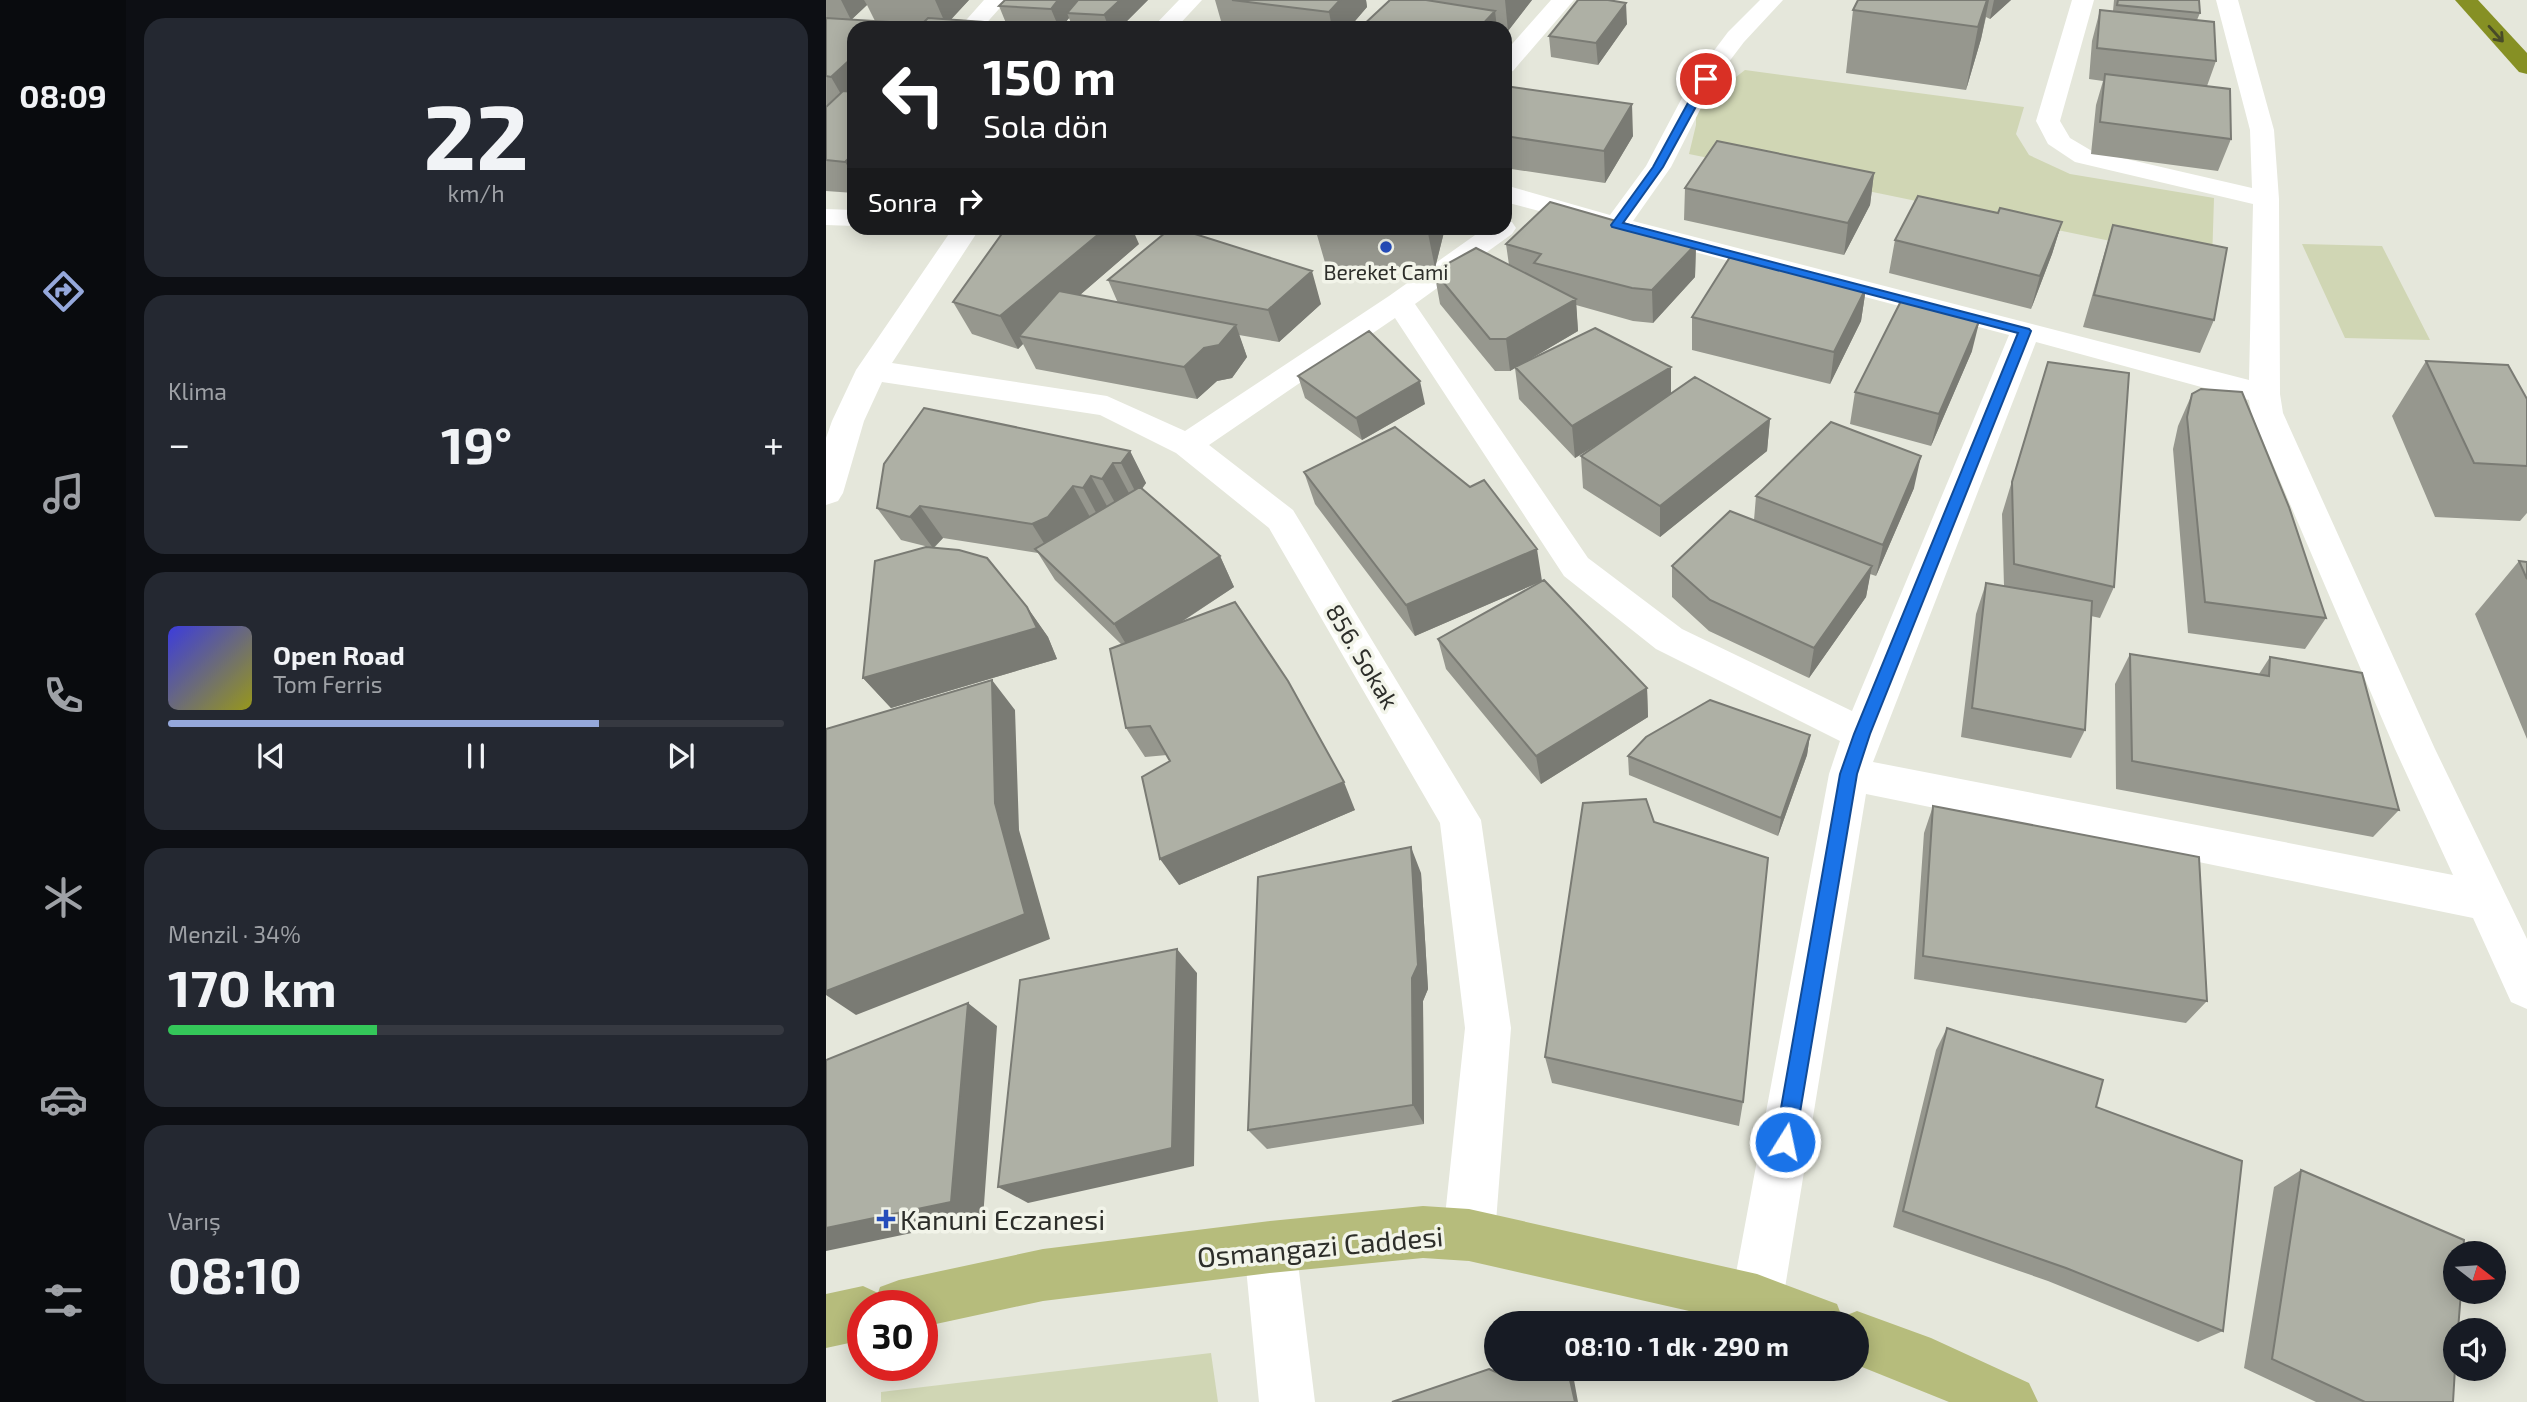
<!DOCTYPE html>
<html lang="tr">
<head>
<meta charset="utf-8">
<style>
	:root { --surface:#171b24; --page:#242831; --text:#f1f3f6; --muted:#9ea1a6; --line:#363941; --accent:#95a8db }
	body { margin:0; font-family:"Exo 2",sans-serif; background:var(--page); color:var(--text); height:100vh; display:flex; flex-direction:column; font-size:26px; white-space:nowrap }
	* { box-sizing:border-box; margin:0 }
	p { font-size:23px; color:var(--muted) }
	.icon { flex:none; width:38px; height:38px; fill:none; stroke:currentColor; stroke-width:2; stroke-linecap:round; stroke-linejoin:round }
	.map { position:relative; flex:1; overflow:hidden }
	.details { display:flex; flex-direction:column; gap:18px; padding:18px; background:#0d0f14; width:700px }
	.details>* { flex:none }
	.guide { position:absolute; left:21px; top:21px; width:665px; height:214px; border-radius:21px; box-shadow:0 4px 18px #0003; background:#202124; color:#fff; overflow:hidden }
	.needle { width:46px; rotate:107deg }
	.fabs { position:absolute; left:1617px; top:1241px; display:grid; gap:14px }
	.fabs a { display:grid; place-items:center; width:63px; height:63px; border-radius:50%; background:var(--surface); box-shadow:0 4px 18px #0003; font-size:35px }
	.speed { position:absolute; left:21px; top:1290px; display:flex; gap:14px; font-size:35px; font-weight:700; text-align:center }
	.speed>* { display:grid; place-content:center; width:91px; height:91px; border-radius:50%; background:var(--surface); box-shadow:0 4px 18px #0003; line-height:1 }
	.speed .limit { border:10px solid #d22; background:#fff; color:#111 }
	.pin { position:absolute; display:grid; place-items:center; width:60px; height:60px; color:#fff; margin:-30px; border:4px solid #fff; border-radius:50%; box-shadow:0 2px 7px #0007 }
	.me { position:absolute; width:77px; margin:-38px; rotate:10deg; stroke-linejoin:round; filter:drop-shadow(0 0 5px #0008) }
	.turn { display:flex; align-items:center; gap:24px; height:147px; padding:0 21px; font-size:32px }
	.turn .icon { width:91px; height:91px; stroke-width:2.5 }
	.turn b { display:block; font-size:49px; line-height:60px }
	.then { display:flex; align-items:center; height:66px; padding:0 21px; background:#0003; gap:14px; font-size:26px }
	.big { font-size:52px; font-weight:700; line-height:1.1 }
	.details .widget { flex:1; display:flex; flex-direction:column; justify-content:center; gap:10px; min-width:0; padding:0 24px; border-radius:21px; background:var(--page) }
	.details .dial { align-items:center; gap:0 }
	.dial b { font-size:91px; line-height:1 }
	.song { display:flex; align-items:center; gap:21px }
	.cover { width:84px; height:84px; border-radius:10px; background:linear-gradient(135deg,hsl(240 70% 55%),hsl(60 70% 35%)) }
	.played { height:7px; border-radius:4px; background:linear-gradient(90deg,var(--accent) 70%,var(--line) 70%) }
	.keys { display:flex; justify-content:space-around; direction:ltr }
	.heat { display:flex; justify-content:space-between; align-items:center; font-size:38px; direction:ltr }
	.charge { height:10px; border-radius:5px; background:linear-gradient(90deg,#34c759 34%,var(--line) 0) }
	.trip { position:absolute; left:658px; top:1311px; width:385px; height:70px; border-radius:35px; background:var(--surface); box-shadow:0 4px 18px #0003; font-weight:700; line-height:70px; text-align:center }
	main { display:flex; flex:1; min-height:0 }
	.tab-bar { display:flex; flex-direction:column; width:126px; justify-content:space-around; align-items:center; background:#090b0e; color:var(--muted) }
	.tab-bar .icon { width:49px; height:49px }
	.tab-bar .active { color:var(--accent) }
	.tab-bar b { font-size:32px; color:var(--text) }
	.map>svg:first-child { display:block }
	.green { fill:#d0d6b4 }
	.lines { fill:none; stroke-linecap:round; stroke-linejoin:round }
	.minor { fill:#fff; fill-rule:evenodd }
	.major { fill:#b6bc7c; fill-rule:evenodd }
	.highway { fill:#869024; fill-rule:evenodd }
	.wall { fill:#96978e; fill-rule:evenodd }
	.shaded-wall { fill:#7a7b74 }
	.building { fill:#aeb0a5; stroke:#7a7b74; stroke-width:2 }
	.oneway { stroke:#484b28 }
	.route { fill:#1a73e8; stroke:#114b97; stroke-width:2 }
	.poi-dot { fill:#254dbb; stroke:#f2f4e9; stroke-width:2.5 }
	.labels { text-anchor:middle; dominant-baseline:central; stroke-width:7; stroke-linejoin:round; paint-order:stroke }
	.far-poi-label { font-size:21px; fill:#2d2e2a; stroke:#f2f4e9 }
	.street-label { font-size:24px; fill:#2d2e2a; stroke:#f2f4e9 }
	.near-poi-label { font-size:28px; fill:#2d2e2a; stroke:#f2f4e9; text-anchor:start }
	.near-street-label { font-size:28px; fill:#2d2e2a; stroke:#f2f4e9 }
</style>
</head>
<body>
<main>
<nav class="tab-bar">
<b>08:09</b>
<svg class="icon active" aria-label="directions" viewBox="0 0 24 24"><path d="M12 3l9 9-9 9-9-9zM9 14v-3h6M13 9l2 2-2 2"/></svg>
<svg class="icon" aria-label="music" viewBox="0 0 24 24"><path d="M9 18V5l10-2v13"/><circle cx="6" cy="18" r="3"/><circle cx="16" cy="16" r="3"/></svg>
<svg class="icon" aria-label="phone" viewBox="0 0 24 24"><path d="M5 4h4l2 5-3 2q2 4 5 5l2-3 5 2v4C11 20 4 13 5 4z"/></svg>
<svg class="icon" aria-label="climate" viewBox="0 0 24 24"><path d="M12 3v18M4 7l16 10M4 17L20 7"/></svg>
<svg class="icon" aria-label="car" viewBox="0 0 24 24"><path d="M5 17H2v-5l4-1 3-4h7l3 4 3 1v5h-3M9 17h6M6 11h13"/><circle cx="7" cy="17" r="2"/><circle cx="17" cy="17" r="2"/></svg>
<svg class="icon" aria-label="filters" viewBox="0 0 24 24"><path d="M4 7h16M4 17h16"/><circle cx="9" cy="7" r="2"/><circle cx="15" cy="17" r="2"/></svg>
</nav>
<section class="details">
<div class="widget dial"><b>22</b><p>km/h</p></div>
<div class="widget"><p>Klima</p>
<div class="heat"><a>−</a><b class="big">19°</b><a>+</a></div>
</div>
<div class="widget">
<div class="song"><i class="cover"></i><div><b>Open Road</b><p>Tom Ferris</p></div></div>
<div class="played"></div>
<div class="keys"><svg class="icon" aria-label="previous" viewBox="0 0 24 24"><path d="M18 5L8 12l10 7zM5 5v14"/></svg><svg class="icon" aria-label="pause" viewBox="0 0 24 24"><path d="M8 5v14M16 5v14"/></svg><svg class="icon" aria-label="next" viewBox="0 0 24 24"><path d="M6 5l10 7-10 7zM19 5v14"/></svg></div>
</div>
<div class="widget"><p>Menzil · 34%</p><b class="big">170 km</b><div class="charge"></div></div>
<div class="widget"><p>Varış</p><b class="big">08:10</b></div>
</section>
<div class="map">
<svg width="1701" height="1402" viewBox="0 0 1701 1402">
	<rect width="100%" height="100%" fill="#e5e7db"/>
	<path class="green" d="M919,70L1198,107L1190,134L1203,155L1244,174L1388,198L1386,262L863,154L870,125V108Z
		M1476,244L1556,246L1604,340L1519,338Z
		M385,1353L392,1402H55V1392Z"/>
	<g class="lines">
		<path class="minor" d="M158,0H181L156,28H133Z
			M353,0H376L350,28H326Z
			M725,0H748L687,71L679,73V52Z
			M934,0H957L918,42L899,67L882,94L845,167L807,221L1423,380L1427,204L1249,162L1222,144L1210,121L1246,0H1268L1234,121L1244,138L1266,151L1426,188L1424,130L1390,0H1412L1448,130L1453,199L1454,394L1457,413L1609,749L1701,939V1009L1685,1002L1647,918L1040,794L957,1300L950,1319C936,1324 926,1324 912,1319L905,1300L1003,774L1014,741L830,649L738,576L569,318L383,445L467,510L655,820L685,1028L669,1235L661,1253L643,1261L625,1253L617,1235L639,1028L614,823L443,528L350,453L274,415L56,382L38,421L17,493L12,501L0,505V438L6,421L30,370L127,228H154L66,363L281,396L359,431L563,296L659,228H679V221L686,222L690,228L686,234L589,304L762,558L856,629L1026,711L1183,335L679,202V185L784,215L820,166L858,94L881,60L902,32ZM1210,342L1423,400L1425,413L1569,749L1627,875L1047,762Z
			M0,209L28,210V226L0,225Z
			M444,1221L462,1229L470,1247L489,1402H433L418,1247L426,1229Z"/>
		<path class="major" d="M597,1206L643,1209L931,1274L1011,1304L1016,1317L1031,1311L1105,1338L1203,1383L1212,1402H1123L1031,1365V1323H916L643,1261L597,1258L444,1273L217,1301L96,1327V1306H37V1340L0,1348V1294L37,1286L52,1293L54,1287L73,1280L217,1249L444,1221Z"/>
		<path class="highway" d="M1629,0H1652L1701,53V74L1693,72Z"/>
	</g>
	<path class="wall" d="M0,0H143L125,19L174,23L176,28H92L96,24L65,23L68,28H28V193L0,191ZM41,5L49,21L25,20Z
		M322,0L294,28H247L243,18L235,28H182L173,6Z
		M389,0H540L541,7L523,28H397Z
		M564,0H706L682,31H679V28H534Z
		M1032,0H1185L1164,19L1160,17L1155,39L1140,90L1020,73L1027,10Z
		M1288,0H1373L1374,13L1371,20L1390,61L1381,86L1405,139L1392,171L1265,154L1270,105L1277,81L1263,79L1266,41L1274,10L1287,11Z
		M801,24L772,65L725,57L723,36Z
		M679,86L807,136L779,183L679,168Z
		M1048,173L1044,205L1018,255L858,220L859,188Z
		M1172,213L1236,222L1226,254L1205,309L1063,273L1069,240Z
		M1287,225L1388,320L1374,353L1257,327L1277,258Z
		M489,228H619L609,268L500,266Z
		M313,244L254,295L292,303L282,280L495,304L453,342L413,335L421,357L406,378L391,381L371,399L210,369L197,344L192,349L146,334L127,302Z
		M680,244H870L869,277L827,323L807,321L750,305L752,331L706,358L845,367V394L944,419L941,451L834,537L757,488L755,456L778,440L749,458L693,399L689,368L684,371H669L614,304L608,271L683,265Z
		M1040,288L1035,321L1004,384L866,350V317Z
		M1146,351L1105,446L1024,424L1029,392Z
		M1600,361L1701,399V513L1694,521L1609,517L1566,416Z
		M1222,362L1288,587L1274,618L1265,616L1259,730L1245,758L1135,737L1150,614L1160,583L1178,586L1176,514Z
		M472,376L599,404L536,440L479,398Z
		M1366,394L1500,618L1479,649L1362,633L1347,449L1352,426Z
		M304,451L320,483L316,489L394,556L408,587L354,623L529,810L353,885L344,761L341,755L319,757L300,728L296,645L229,580L212,553L117,538L108,548L201,607L222,637L231,659L65,708L37,678L103,547L75,540L51,508Z
		M478,472L716,581L589,636L489,504Z
		M1088,488L1050,576L1044,574L1040,597L983,678L883,631L846,597V566L928,520L930,496Z
		M1693,561L1701,562V739L1649,614Z
		M612,639L821,688L822,717L715,784L620,669Z
		M1304,654L1433,674L1444,657L1573,810L1547,837L1290,789L1289,684Z
		M984,735L981,755L952,836L803,775L802,756Z
		M1107,806L1381,1001L1360,1023L1088,979L1098,833Z
		M595,873L602,989L597,1001L598,1124L441,1149L422,1130Z
		M1121,1028L1270,1107L1397,1331L1372,1342L1222,1281L1067,1227L1110,1050Z
		M719,1057L917,1102L913,1126L726,1083Z
		M1475,1170L1627,1402H1490L1418,1368L1448,1187Z"/>
	<path class="shaded-wall" d="M15,0H38L41,5L25,20Z
		M109,0H143L120,25Z
		M232,0H258L241,13L243,18L235,28H233L225,9Z
		M294,0H322L294,28H283L278,15Z
		M514,0H540L541,7L523,28H506L503,12Z
		M679,0H706L682,31Z
		M1161,0H1163L1155,39L1140,90L1152,27Z
		M1168,0H1185L1164,19Z
		M800,3L801,24L772,65L770,43Z
		M669,11L671,28H653Z
		M65,22L68,28H59Z
		M174,23L176,28H169Z
		M28,56V103L23,108L5,77Z
		M806,104L807,136L779,183L778,151Z
		M28,153V176L19,162Z
		M1048,173L1044,205L1018,255L1022,223Z
		M1236,222L1226,254L1205,309L1214,276Z
		M280,228H306L313,244L204,338L193,336L197,344L192,349L174,316Z
		M601,228H619L609,268Z
		M870,244L869,277L827,323L826,290Z
		M486,271L495,304L453,342L442,310Z
		M1040,288L1035,321L1004,384L1008,352Z
		M750,299L752,331L684,371L680,339Z
		M1154,319L1146,351L1105,446L1113,414Z
		M410,325L421,357L406,378L391,381L371,399L358,367L378,348Z
		M845,367V399L749,458L746,426Z
		M594,381L599,404L536,440L530,418Z
		M944,419L941,451L834,537V506Z
		M304,451L320,483L311,495L295,463Z
		M1095,456L1088,488L1050,576L1057,545Z
		M287,463L304,495L293,510L276,479Z
		M265,476L282,508L274,520L257,488Z
		M247,486L264,517L226,556L206,524Z
		M94,506L117,538L107,548L84,517Z
		M711,549L716,581L589,636L580,605Z
		M394,556L408,587L306,654L288,624Z
		M1046,566L1040,597L983,678L988,648Z
		M201,607L222,637L231,659L65,708L37,678Z
		M166,680L189,710L193,830L224,939L30,1015L0,995V991L169,803Z
		M821,688L822,717L715,784L710,756Z
		M984,735L981,755L952,836L955,818Z
		M518,782L529,810L353,885L334,859Z
		M585,847L595,873L602,989L597,1001L598,1124L587,1105Z
		M351,949L371,973L368,1166L202,1203L172,1187Z
		M142,1003L171,1026L157,1218L0,1251V1228Z
		M742,1371L748,1380L752,1402H749Z"/>
	<path class="building" d="M179,0H232L225,9L173,6Z
		M252,0H294L278,15L241,13Z
		M406,0H514L503,12Z
		M564,0H600L669,11L653,28H534Z
		M752,0H782L800,3L770,43L723,36Z
		M1032,0H1161L1152,27L1027,10Z
		M1292,0H1373L1374,13L1291,5Z
		M1274,10L1388,22L1390,61L1271,48Z
		M0,18L65,22L59,28H28V56L5,77L0,76Z
		M102,18L174,23L169,28H92Z
		M1279,74L1404,89L1405,139L1274,122Z
		M679,86L806,104L778,151L679,136Z
		M17,91L28,92V153L19,162L0,160V107Z
		M891,141L1048,173L1022,223L859,188Z
		M1092,196L1172,213L1174,208L1236,222L1214,276L1069,240Z
		M724,202L870,244L826,290L806,288L708,263L715,254L680,244Z
		M1287,225L1401,248L1388,320L1268,295Z
		M180,228H280L174,316L127,302Z
		M345,228H350L486,271L442,310L282,280Z
		M650,248L750,299L680,339H664L608,271Z
		M904,257L1040,288L1008,352L866,317Z
		M233,291L410,325L393,345L378,348L358,367L193,336Z
		M1076,299L1154,319L1113,414L1029,392Z
		M769,328L845,367L746,426L689,367Z
		M543,331L594,381L530,418L472,376Z
		M1600,361L1682,365L1701,399V466L1648,463Z
		M1222,362L1303,373L1288,587L1188,564L1186,482Z
		M869,377L944,419L834,506L755,456Z
		M1375,389L1416,392L1463,507L1500,618L1379,602L1361,417L1366,394Z
		M98,408L304,451L295,463H287L276,479L265,476L257,488L247,486L222,517L206,524L94,506L84,517L51,508L58,464Z
		M1005,422L1095,456L1057,545L930,496Z
		M569,427L644,487L658,480L711,549L580,605L478,472Z
		M314,487L394,556L288,624L209,549Z
		M904,511L1046,566L988,648L884,600L846,566Z
		M100,547L133,550L161,558L201,607L211,628L37,678L49,561Z
		M1693,561L1701,562V579Z
		M718,580L821,688L710,756L612,639Z
		M1160,583L1266,601L1259,730L1146,708Z
		M409,602L462,681L518,782L334,859L316,777L344,761L324,726L300,728L284,649Z
		M1304,654L1443,676L1444,657L1536,673L1573,810L1306,761Z
		M166,680L169,803L199,914L0,991V729Z
		M884,700L984,735L955,818L802,756L820,737Z
		M820,799L828,822L942,858L917,1102L719,1057L757,803Z
		M1107,806L1373,857L1381,1001L1097,956Z
		M585,847L592,965L586,978L587,1105L422,1130L432,877Z
		M351,949L346,1148L172,1187L194,980Z
		M142,1003L125,1202L0,1228V1060Z
		M1121,1028L1277,1080L1270,1107L1416,1161L1397,1331L1240,1268L1077,1211Z
		M1475,1170L1638,1240L1637,1253H1629V1292H1635L1632,1330H1629V1368L1627,1402H1539L1446,1359Z
		M663,1369L681,1377L742,1371L749,1402H566Z"/>
	<defs><path id="oneway-shaft" d="M-6 0H5M1.5-3L5.5 0L1.5 3" fill="none" stroke-width="1.6" stroke-linecap="round" stroke-linejoin="round" transform="scale(1.75)"/></defs>
	<use class="oneway" href="#oneway-shaft" transform="translate(1670 34) rotate(48)"/>
	<path class="route" d="M880,76L885,79L837,167L797,223L1203,329L1205,331L1044,734L1031,774L969,1142L966,1149L959,1152L952,1149L949,1142L1014,774L1028,734L1192,333L786,227L785,225L827,167L875,79Z"/>
	<g class="poi-dot">
		<circle cx="560" cy="247" r="7"/>
		<path d="M56.5 1208.5h7v7h7v7h-7v7h-7v-7h-7v-7h7z"/>
	</g>
	<g class="labels">
		<g class="far-poi-label">
			<text x="560" y="271">Bereket Cami</text>
		</g>
		<g class="street-label">
			<text transform="translate(537 656) rotate(59)">856. Sokak</text>
		</g>
		<g class="near-poi-label">
			<text x="74" y="1219">Kanuni Eczanesi</text>
		</g>
		<g class="near-street-label">
			<text transform="translate(494 1246) rotate(-5)">Osmangazi Caddesi</text>
		</g>
	</g>
</svg>
<div class="fabs">
<a><svg class="needle" viewBox="-14 -14 28 28"><path d="M0-13l5 13h-10z" fill="#e53935"/><path d="M0 13l5-13h-10z" fill="#9ea1a6"/></svg></a>
<a><svg class="icon" aria-label="sound" viewBox="0 0 24 24"><path d="M4 9h4l5-4v14l-5-4H4zM17 9q2 3 0 6"/></svg></a>
</div>
<div class="speed"><div class="limit">30</div></div>
<div class="pin" style="left:880px;top:79px;background:#d93025"><svg class="icon" aria-label="arrive" viewBox="0 0 24 24"><path d="M6 21V4h12l-3 4 3 4H6"/></svg></div>
<svg class="me" style="left:959px;top:1142px" viewBox="-20 -20 40 40"><circle r="17" fill="#1a73e8" stroke="#fff" stroke-width="3"/><path d="M0-11L8 9 0 5-8 9z" fill="#fff"/></svg>
<div class="trip">08:10 · 1 dk · 290 m</div>
<div class="guide">
<div class="turn"><svg class="icon" aria-label="left" viewBox="0 0 24 24"><path d="M17 20v-9H6M10 6l-5 5 5 5"/></svg><div><b>150 m</b>Sola dön</div></div>
<div class="then">Sonra<svg class="icon" aria-label="right" viewBox="0 0 24 24"><path d="M7 20v-9h11M14 6l5 5-5 5"/></svg></div>
</div>
</div>
</main>
</body>
</html>
